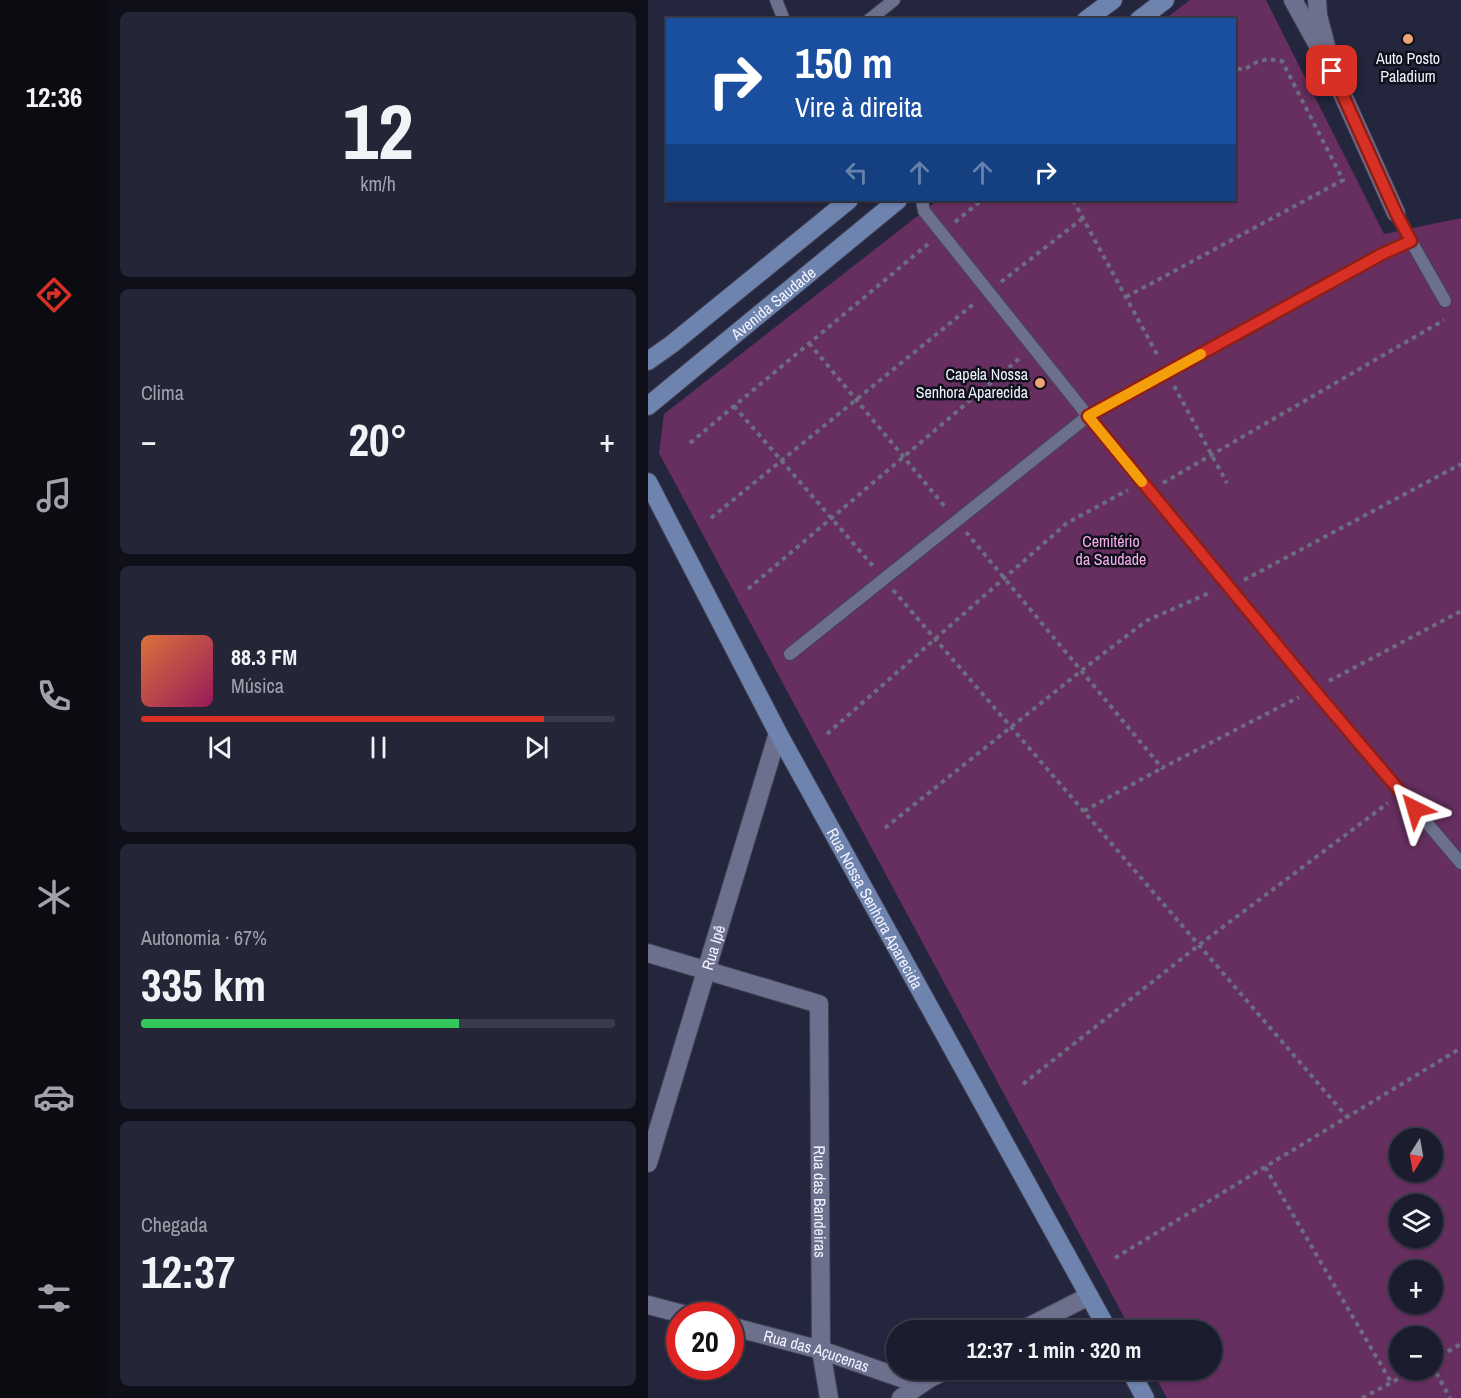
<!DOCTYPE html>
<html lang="pt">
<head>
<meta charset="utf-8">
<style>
	:root { --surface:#1b1c2e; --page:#242536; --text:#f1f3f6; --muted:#a0a1aa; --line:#393a4a; --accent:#d93025 }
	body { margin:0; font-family:"Archivo Narrow",sans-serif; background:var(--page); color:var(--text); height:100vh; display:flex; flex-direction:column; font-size:22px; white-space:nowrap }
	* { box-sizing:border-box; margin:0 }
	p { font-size:20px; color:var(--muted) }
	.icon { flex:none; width:33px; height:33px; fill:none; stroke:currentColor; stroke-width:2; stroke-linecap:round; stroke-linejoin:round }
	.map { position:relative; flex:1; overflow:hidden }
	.sheet { display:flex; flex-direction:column; gap:12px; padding:12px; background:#0f0f19; width:540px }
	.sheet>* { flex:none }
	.banner { position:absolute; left:18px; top:18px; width:570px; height:183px; border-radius:0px; box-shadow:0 2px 4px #0004,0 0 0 2px var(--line); background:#1a4fa0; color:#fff; overflow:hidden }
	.needle { width:39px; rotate:191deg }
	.fabs { position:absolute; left:741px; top:1128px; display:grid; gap:12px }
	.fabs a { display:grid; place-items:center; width:54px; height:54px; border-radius:50%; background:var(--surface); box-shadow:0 2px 4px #0004,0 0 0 2px var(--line); font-size:30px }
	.speed { position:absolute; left:18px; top:1302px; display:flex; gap:12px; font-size:30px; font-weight:700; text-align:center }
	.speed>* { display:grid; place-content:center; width:78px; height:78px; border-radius:50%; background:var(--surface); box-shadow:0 2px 4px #0004,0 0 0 2px var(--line); line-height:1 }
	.speed .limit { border:9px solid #d22; background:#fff; color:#111 }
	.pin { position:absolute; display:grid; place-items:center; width:51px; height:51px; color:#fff; margin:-26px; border-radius:12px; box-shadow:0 3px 9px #0006 }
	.me { position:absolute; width:66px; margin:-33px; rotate:320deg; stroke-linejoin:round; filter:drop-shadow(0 0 4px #0008) }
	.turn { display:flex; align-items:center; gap:21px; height:126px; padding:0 30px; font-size:27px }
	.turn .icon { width:78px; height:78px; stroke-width:2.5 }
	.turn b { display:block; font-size:42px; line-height:51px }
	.lanes { display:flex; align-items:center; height:57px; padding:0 30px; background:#0003; justify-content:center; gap:30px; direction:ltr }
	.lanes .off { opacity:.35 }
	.big { font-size:45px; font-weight:700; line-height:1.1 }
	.sheet .card { flex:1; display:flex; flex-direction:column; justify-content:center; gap:9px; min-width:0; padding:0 21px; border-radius:9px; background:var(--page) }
	.sheet .dial { align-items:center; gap:0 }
	.dial b { font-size:78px; line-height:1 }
	.song { display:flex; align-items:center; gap:18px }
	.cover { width:72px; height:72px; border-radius:9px; background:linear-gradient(135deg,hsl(20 70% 55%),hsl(330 70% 35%)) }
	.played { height:6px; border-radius:3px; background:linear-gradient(90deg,var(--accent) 85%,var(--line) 85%) }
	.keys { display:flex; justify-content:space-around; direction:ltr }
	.heat { display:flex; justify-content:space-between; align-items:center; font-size:33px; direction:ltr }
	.charge { height:9px; border-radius:4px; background:linear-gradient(90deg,#34c759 67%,var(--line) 0) }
	.trip { position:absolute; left:238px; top:1320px; width:336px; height:60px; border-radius:30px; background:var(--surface); box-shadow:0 2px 4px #0004,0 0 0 2px var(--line); font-weight:700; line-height:60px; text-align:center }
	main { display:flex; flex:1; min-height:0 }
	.tabs { display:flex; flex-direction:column; width:108px; justify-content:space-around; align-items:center; background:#0b0b12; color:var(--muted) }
	.tabs .icon { width:42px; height:42px }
	.tabs .current { color:var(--accent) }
	.tabs b { font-size:27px; color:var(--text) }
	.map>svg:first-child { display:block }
	.green { fill:#662f5f; fill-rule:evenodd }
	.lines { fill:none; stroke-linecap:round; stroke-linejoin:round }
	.lane-casing { stroke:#404054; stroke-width:14 }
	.street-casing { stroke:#404054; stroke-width:20 }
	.secondary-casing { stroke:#404054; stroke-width:20 }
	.path { stroke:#6b6d80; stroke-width:4; stroke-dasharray:4.5 4.5; stroke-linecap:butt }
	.lane { stroke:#6d708d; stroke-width:12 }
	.street { stroke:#6d708d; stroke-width:18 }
	.secondary { stroke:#6e83ae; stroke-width:18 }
	.route-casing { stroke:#8d1f18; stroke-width:15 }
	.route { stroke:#d93025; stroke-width:10 }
	.slow { stroke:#f59e0b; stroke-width:10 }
	.poi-dot { fill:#efa377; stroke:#0f101b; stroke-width:2 }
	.labels { text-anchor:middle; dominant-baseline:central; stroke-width:5; stroke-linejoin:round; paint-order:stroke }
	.poi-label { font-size:16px; fill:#f1f3fd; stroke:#0f101b }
	.street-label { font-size:16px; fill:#f1f3fd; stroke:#0f101b }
	.park-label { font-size:16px; fill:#f7adec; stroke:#0f101b }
</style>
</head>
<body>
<main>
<nav class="tabs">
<b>12:36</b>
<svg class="icon current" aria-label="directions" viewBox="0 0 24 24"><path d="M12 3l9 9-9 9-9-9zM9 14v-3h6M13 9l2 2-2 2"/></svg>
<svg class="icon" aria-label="music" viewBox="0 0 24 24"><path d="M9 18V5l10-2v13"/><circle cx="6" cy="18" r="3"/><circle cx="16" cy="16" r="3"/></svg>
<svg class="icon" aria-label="phone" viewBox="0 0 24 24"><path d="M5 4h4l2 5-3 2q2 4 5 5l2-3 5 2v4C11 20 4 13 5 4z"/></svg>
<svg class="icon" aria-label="climate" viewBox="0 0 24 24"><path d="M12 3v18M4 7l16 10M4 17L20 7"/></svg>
<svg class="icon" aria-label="car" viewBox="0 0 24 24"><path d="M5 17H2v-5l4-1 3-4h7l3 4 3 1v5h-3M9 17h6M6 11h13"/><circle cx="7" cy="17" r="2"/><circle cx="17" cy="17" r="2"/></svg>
<svg class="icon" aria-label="filters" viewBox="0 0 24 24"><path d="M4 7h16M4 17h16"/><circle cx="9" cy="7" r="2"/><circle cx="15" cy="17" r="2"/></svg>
</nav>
<section class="sheet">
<div class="card dial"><b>12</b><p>km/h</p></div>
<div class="card"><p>Clima</p>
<div class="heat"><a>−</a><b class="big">20°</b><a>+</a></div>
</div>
<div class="card">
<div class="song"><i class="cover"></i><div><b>88.3 FM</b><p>Música</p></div></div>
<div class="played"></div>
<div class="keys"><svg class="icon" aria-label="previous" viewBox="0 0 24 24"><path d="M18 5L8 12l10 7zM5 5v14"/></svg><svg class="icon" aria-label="pause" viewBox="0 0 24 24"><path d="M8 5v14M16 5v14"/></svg><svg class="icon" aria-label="next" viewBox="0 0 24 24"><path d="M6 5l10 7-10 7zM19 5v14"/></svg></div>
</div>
<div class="card"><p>Autonomia · 67%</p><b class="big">335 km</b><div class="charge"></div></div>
<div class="card"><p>Chegada</p><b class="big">12:37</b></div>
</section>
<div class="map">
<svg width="813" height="1398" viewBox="0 0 813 1398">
	<rect width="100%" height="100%" fill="#24263e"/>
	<path class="green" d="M542,0H618L736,234L813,218V1398H519L504,1370H564V1330H483L11,453L16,414L290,200H586V20L517,19ZM752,1138H784V1172H752ZM752,1204H784V1238H752ZM752,1270H784V1304H752ZM752,1336H784V1370H752Z"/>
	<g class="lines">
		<defs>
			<path id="lane" d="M128,0L136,20
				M221,20L246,0
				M274,200L276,211L440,416L666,690L813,863
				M748,213L763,241
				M142,654L440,416L734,254L763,241L797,301"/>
			<g id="street">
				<path d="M645,0L684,71L748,213"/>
				<path d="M669,0L670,15L678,46"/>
				<path id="s1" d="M0,953L171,1004L173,1350L181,1398"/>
				<path id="s2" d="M0,1163L130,733"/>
				<path d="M0,1305L42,1316"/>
				<path id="s3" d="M82,1326L173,1350L253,1378H282L299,1370"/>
				<path d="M374,1330L441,1296"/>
				<path d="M253,1398L282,1378"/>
			</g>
			<g id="secondary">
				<path d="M438,20L465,0"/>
				<path d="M491,20L517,0"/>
				<path d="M0,361L24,344L201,200"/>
				<path id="s4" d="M0,406L250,200"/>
				<path id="s5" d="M0,482L130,733L460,1330"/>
				<path d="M482,1370L497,1398"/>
			</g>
		</defs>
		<use href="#lane" class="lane-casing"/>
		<use href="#street" class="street-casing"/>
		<use href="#secondary" class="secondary-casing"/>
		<path class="path" d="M425,200L511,358
			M307,222L334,200
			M353,282L435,218
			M478,297L695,180L634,61L620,59L609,62L597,69H586
			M161,343L298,508
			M526,386L579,483
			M86,406L225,566
			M42,443L280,244
			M515,483L796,320
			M63,518L328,302
			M318,532L514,768L651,697
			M596,580L813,464
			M100,589L372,358
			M245,590L699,1117
			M681,681L813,611
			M179,734L419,523L480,490
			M436,811L514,768
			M237,828L438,667L498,621L563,592
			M375,1084L551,945L740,803
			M617,1167L743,1382
			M467,1258L813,1048
			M784,1360L813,1344
			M784,1365L802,1398
			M714,1398L767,1370"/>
		<use href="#lane" class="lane"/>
		<use href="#street" class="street"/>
		<use href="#secondary" class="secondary"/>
	</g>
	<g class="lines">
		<defs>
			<path id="route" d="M684,71L748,213L763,241L734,254L440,416L666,690L767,809"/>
		</defs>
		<use href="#route" class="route-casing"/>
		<use href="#route" class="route"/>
		<path class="slow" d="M494,482L440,416L553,354"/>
	</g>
	<g class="poi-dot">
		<circle cx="760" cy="39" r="6"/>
		<circle cx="392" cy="383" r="6"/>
	</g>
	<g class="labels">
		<g class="poi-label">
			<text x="760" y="58">Auto Posto<tspan x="760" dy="18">Paladium</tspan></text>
			<text x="380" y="374" text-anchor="end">Capela Nossa<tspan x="380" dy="18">Senhora Aparecida</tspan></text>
		</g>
		<g class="street-label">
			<text stroke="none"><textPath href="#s4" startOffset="162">Avenida Saudade</textPath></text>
			<text stroke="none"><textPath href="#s5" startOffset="483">Rua Nossa Senhora Aparecida</textPath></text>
			<text stroke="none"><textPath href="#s2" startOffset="225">Rua Ipê</textPath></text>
			<text stroke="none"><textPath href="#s1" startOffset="376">Rua das Bandeiras</textPath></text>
			<text stroke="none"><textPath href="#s3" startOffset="90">Rua das Açucenas</textPath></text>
		</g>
		<g class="park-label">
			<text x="463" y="541">Cemitério<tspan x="463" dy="18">da Saudade</tspan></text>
		</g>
	</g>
</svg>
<div class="fabs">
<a><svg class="needle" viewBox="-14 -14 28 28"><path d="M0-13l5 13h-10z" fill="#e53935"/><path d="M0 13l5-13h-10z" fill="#a0a1aa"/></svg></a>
<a><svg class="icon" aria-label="layers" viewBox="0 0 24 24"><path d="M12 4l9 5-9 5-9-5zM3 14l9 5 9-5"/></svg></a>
<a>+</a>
<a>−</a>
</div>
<div class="speed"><div class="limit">20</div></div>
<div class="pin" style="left:684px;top:71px;background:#d93025"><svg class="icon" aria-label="arrive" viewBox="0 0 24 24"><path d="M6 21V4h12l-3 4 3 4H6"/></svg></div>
<svg class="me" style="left:767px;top:809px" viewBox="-20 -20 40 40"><path d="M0-17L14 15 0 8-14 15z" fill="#d93025" stroke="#fff" stroke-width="4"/></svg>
<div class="trip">12:37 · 1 min · 320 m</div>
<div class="banner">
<div class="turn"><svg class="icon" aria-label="right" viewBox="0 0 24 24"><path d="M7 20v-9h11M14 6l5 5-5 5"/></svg><div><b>150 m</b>Vire à direita</div></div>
<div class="lanes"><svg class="icon off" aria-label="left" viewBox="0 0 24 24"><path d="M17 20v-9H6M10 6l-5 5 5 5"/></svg><svg class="icon off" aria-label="ahead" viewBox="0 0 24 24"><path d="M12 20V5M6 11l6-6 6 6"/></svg><svg class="icon off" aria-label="ahead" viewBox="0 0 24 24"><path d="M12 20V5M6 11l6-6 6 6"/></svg><svg class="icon" aria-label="right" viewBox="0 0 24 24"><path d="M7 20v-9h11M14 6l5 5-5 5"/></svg></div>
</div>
</div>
</main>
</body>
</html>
